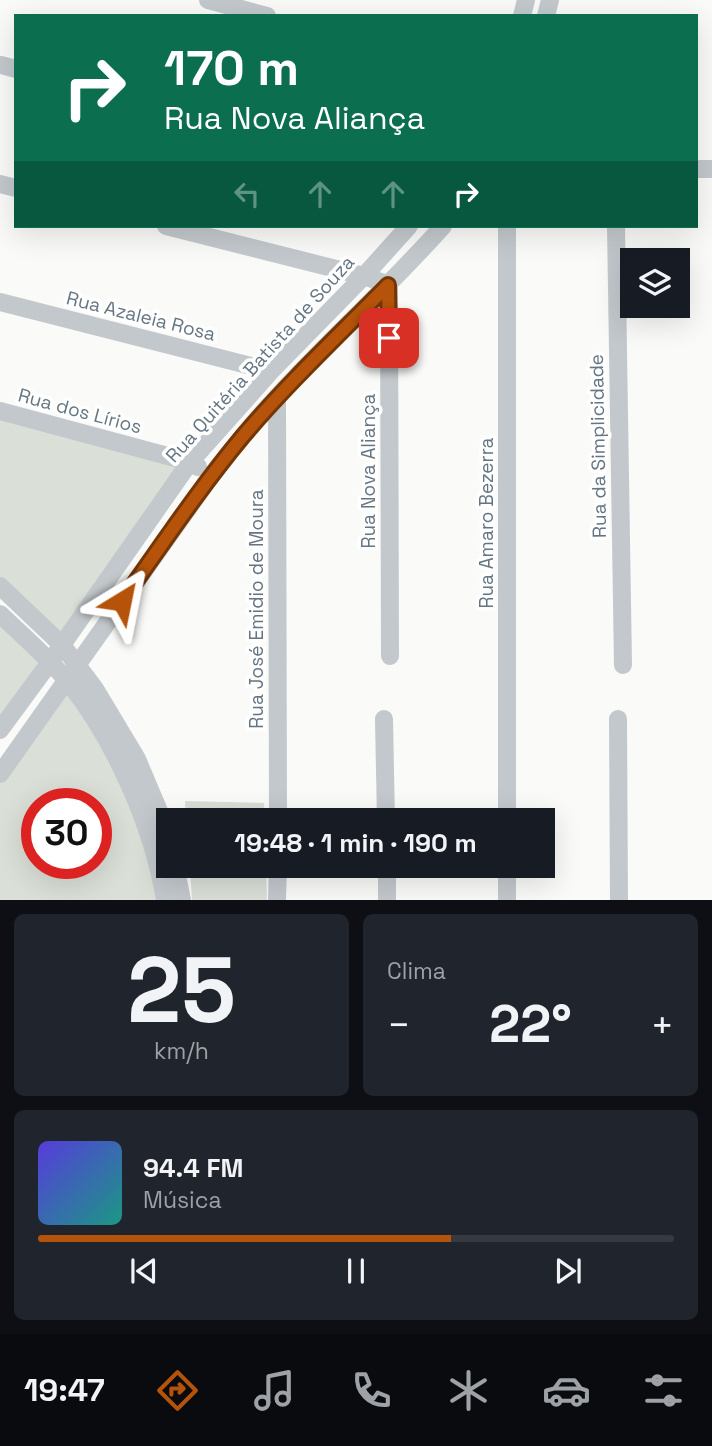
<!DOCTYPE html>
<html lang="pt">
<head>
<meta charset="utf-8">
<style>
	:root { --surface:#171b24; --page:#20242c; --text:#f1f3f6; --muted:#9ea1a6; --line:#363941; --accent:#b45309 }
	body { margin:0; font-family:"Space Grotesk",sans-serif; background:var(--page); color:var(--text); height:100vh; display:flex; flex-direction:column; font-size:26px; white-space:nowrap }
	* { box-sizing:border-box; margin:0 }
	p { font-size:23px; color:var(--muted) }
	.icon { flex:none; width:38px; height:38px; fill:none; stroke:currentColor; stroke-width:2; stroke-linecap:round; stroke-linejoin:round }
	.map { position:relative; height:900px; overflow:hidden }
	.side { display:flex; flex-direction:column; gap:14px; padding:14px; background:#0d0f14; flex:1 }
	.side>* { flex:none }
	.banner { position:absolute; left:14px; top:14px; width:684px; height:214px; border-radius:0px; box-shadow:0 7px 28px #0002; background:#0b6e4f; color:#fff; overflow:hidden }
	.fabs { position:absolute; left:620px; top:248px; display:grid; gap:14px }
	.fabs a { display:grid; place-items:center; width:70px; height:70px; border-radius:0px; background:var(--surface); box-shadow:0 7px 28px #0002; font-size:35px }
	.speed { position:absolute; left:21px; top:788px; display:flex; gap:14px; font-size:35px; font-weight:700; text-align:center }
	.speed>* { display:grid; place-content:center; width:91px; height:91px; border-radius:50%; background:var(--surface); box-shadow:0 7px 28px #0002; line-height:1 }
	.speed .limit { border:10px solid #d22; background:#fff; color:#111 }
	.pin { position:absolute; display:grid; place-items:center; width:60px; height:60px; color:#fff; margin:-30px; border-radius:14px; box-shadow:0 4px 10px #0006 }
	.me { position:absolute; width:77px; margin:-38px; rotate:35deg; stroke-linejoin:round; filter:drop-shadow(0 0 5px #0008) }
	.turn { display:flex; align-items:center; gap:24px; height:147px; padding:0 35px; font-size:32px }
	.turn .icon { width:91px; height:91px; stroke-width:2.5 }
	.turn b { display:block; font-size:49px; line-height:60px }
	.lanes { display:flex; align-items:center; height:66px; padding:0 35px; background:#0003; justify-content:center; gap:35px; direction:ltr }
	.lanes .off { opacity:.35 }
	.big { font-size:52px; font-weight:800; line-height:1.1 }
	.side .widget { flex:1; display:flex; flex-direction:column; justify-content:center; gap:10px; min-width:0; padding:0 24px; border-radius:10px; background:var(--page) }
	.side .dial { align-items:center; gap:0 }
	.dial b { font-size:91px; line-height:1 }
	.song { display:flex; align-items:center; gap:21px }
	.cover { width:84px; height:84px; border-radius:10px; background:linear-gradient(135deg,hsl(250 70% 55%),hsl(170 70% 35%)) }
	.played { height:7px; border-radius:4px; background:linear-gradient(90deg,var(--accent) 65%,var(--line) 65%) }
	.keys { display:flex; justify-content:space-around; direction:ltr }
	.heat { display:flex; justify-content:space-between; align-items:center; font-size:38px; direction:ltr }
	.side .tiles { flex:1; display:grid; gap:14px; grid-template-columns:1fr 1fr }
	.widget:last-child { grid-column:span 2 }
	.trip { position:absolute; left:156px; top:808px; width:399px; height:70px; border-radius:0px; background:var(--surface); box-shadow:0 7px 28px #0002; font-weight:800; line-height:70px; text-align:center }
	.tabs { display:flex; height:112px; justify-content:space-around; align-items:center; background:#090b0e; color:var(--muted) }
	.tabs .icon { width:49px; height:49px }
	.tabs .current { color:var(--accent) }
	.tabs b { font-size:32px; color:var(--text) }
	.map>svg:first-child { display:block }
	.green { fill:#dadfd7; fill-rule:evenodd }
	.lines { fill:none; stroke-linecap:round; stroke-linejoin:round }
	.minor { stroke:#c3c8cc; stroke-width:18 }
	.route-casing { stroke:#753606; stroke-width:18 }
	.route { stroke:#b45309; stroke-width:12 }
	.labels { text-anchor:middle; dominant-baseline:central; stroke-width:7; stroke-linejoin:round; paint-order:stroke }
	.street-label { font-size:19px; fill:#657683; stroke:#fff }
</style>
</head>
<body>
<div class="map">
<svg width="712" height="900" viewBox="0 0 712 900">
	<rect width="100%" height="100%" fill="#fafaf8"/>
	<path class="green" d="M0,411L190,462L62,645L0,586Z
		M0,615L50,662L0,731Z
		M67,681L135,799L162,900H0V774ZM37,803H96V863H37Z
		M185,801L264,803L265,821H186Z
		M190,866H266L267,900H192Z"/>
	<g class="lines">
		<path class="minor" d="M208,0L267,16
			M522,16L526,0
			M546,16L550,0
			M1,65L16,69
			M696,169H712
			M0,184L16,188
			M166,226L364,276L389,285L390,656
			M507,226V821
			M616,226L623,665
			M0,302L271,371
			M277,397L278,821
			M0,411L190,462L198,467
			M0,586L62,645L95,689L137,759L159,811L168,843
			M0,614C23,636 48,657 68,682C115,740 153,827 165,900
			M384,719L386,821
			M618,719L619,900
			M0,730L50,662L190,462L271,371L364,276L409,226
			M0,774L211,476C232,449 253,423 276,398C330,339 390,286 443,226
			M175,866L182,900
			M387,866V900
			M277,900L278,866
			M507,900V866"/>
	</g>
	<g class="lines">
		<defs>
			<path id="route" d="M122,601C161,546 199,489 243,436C288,383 339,335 388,285L389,338"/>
		</defs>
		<use href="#route" class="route-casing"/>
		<use href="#route" class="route"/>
	</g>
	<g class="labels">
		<g class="street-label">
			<text transform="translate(141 316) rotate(14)">Rua Azaleia Rosa</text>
			<text transform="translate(260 359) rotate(-48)">Rua Quitéria Batista de Souza</text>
			<text transform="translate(80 411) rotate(15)">Rua dos Lírios</text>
			<text transform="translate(598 446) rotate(-91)">Rua da Simplicidade</text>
			<text transform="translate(368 471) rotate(-90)">Rua Nova Aliança</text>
			<text transform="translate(486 523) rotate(-90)">Rua Amaro Bezerra</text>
			<text transform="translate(256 609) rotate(-90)">Rua José Emidio de Moura</text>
		</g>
	</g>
</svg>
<div class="fabs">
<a><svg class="icon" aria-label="layers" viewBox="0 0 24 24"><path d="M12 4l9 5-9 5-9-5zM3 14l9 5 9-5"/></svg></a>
</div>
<div class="speed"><div class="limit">30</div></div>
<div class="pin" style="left:389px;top:338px;background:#d93025"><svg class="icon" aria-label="arrive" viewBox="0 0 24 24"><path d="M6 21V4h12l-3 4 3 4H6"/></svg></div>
<svg class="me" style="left:122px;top:601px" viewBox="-20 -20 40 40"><path d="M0-17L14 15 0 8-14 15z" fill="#b45309" stroke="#fff" stroke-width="4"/></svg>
<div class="trip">19:48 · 1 min · 190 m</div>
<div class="banner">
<div class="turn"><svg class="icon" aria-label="right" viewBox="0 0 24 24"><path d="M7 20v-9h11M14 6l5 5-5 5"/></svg><div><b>170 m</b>Rua Nova Aliança</div></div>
<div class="lanes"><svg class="icon off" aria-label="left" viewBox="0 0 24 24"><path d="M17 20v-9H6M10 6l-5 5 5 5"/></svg><svg class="icon off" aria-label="ahead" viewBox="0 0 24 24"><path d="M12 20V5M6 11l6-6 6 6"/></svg><svg class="icon off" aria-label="ahead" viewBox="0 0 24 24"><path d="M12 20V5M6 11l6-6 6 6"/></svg><svg class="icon" aria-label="right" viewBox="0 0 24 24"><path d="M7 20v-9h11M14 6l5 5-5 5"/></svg></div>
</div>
</div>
<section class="side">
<div class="tiles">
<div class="widget dial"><b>25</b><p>km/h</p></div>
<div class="widget"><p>Clima</p>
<div class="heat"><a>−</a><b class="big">22°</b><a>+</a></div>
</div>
<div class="widget">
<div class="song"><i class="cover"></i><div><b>94.4 FM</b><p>Música</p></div></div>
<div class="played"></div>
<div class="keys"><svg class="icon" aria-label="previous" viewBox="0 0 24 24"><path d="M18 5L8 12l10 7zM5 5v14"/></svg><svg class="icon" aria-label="pause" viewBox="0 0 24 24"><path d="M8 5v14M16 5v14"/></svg><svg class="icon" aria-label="next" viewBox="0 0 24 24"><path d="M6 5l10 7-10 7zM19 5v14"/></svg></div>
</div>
</div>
</section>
<nav class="tabs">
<b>19:47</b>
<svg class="icon current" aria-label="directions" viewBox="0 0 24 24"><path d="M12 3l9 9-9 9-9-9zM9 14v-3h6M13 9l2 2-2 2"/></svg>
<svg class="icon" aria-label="music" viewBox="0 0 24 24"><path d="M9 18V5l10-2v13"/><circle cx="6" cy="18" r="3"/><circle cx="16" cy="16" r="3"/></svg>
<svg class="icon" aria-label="phone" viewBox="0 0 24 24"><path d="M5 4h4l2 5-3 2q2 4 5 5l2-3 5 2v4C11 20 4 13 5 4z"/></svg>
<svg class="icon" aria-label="climate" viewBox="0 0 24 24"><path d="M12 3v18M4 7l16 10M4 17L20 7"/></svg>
<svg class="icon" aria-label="car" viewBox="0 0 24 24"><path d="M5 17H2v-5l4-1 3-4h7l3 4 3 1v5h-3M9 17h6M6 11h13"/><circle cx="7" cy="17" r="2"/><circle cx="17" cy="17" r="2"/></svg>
<svg class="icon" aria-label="filters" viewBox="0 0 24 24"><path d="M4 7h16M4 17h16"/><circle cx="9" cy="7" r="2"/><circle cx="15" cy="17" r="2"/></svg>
</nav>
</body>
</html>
